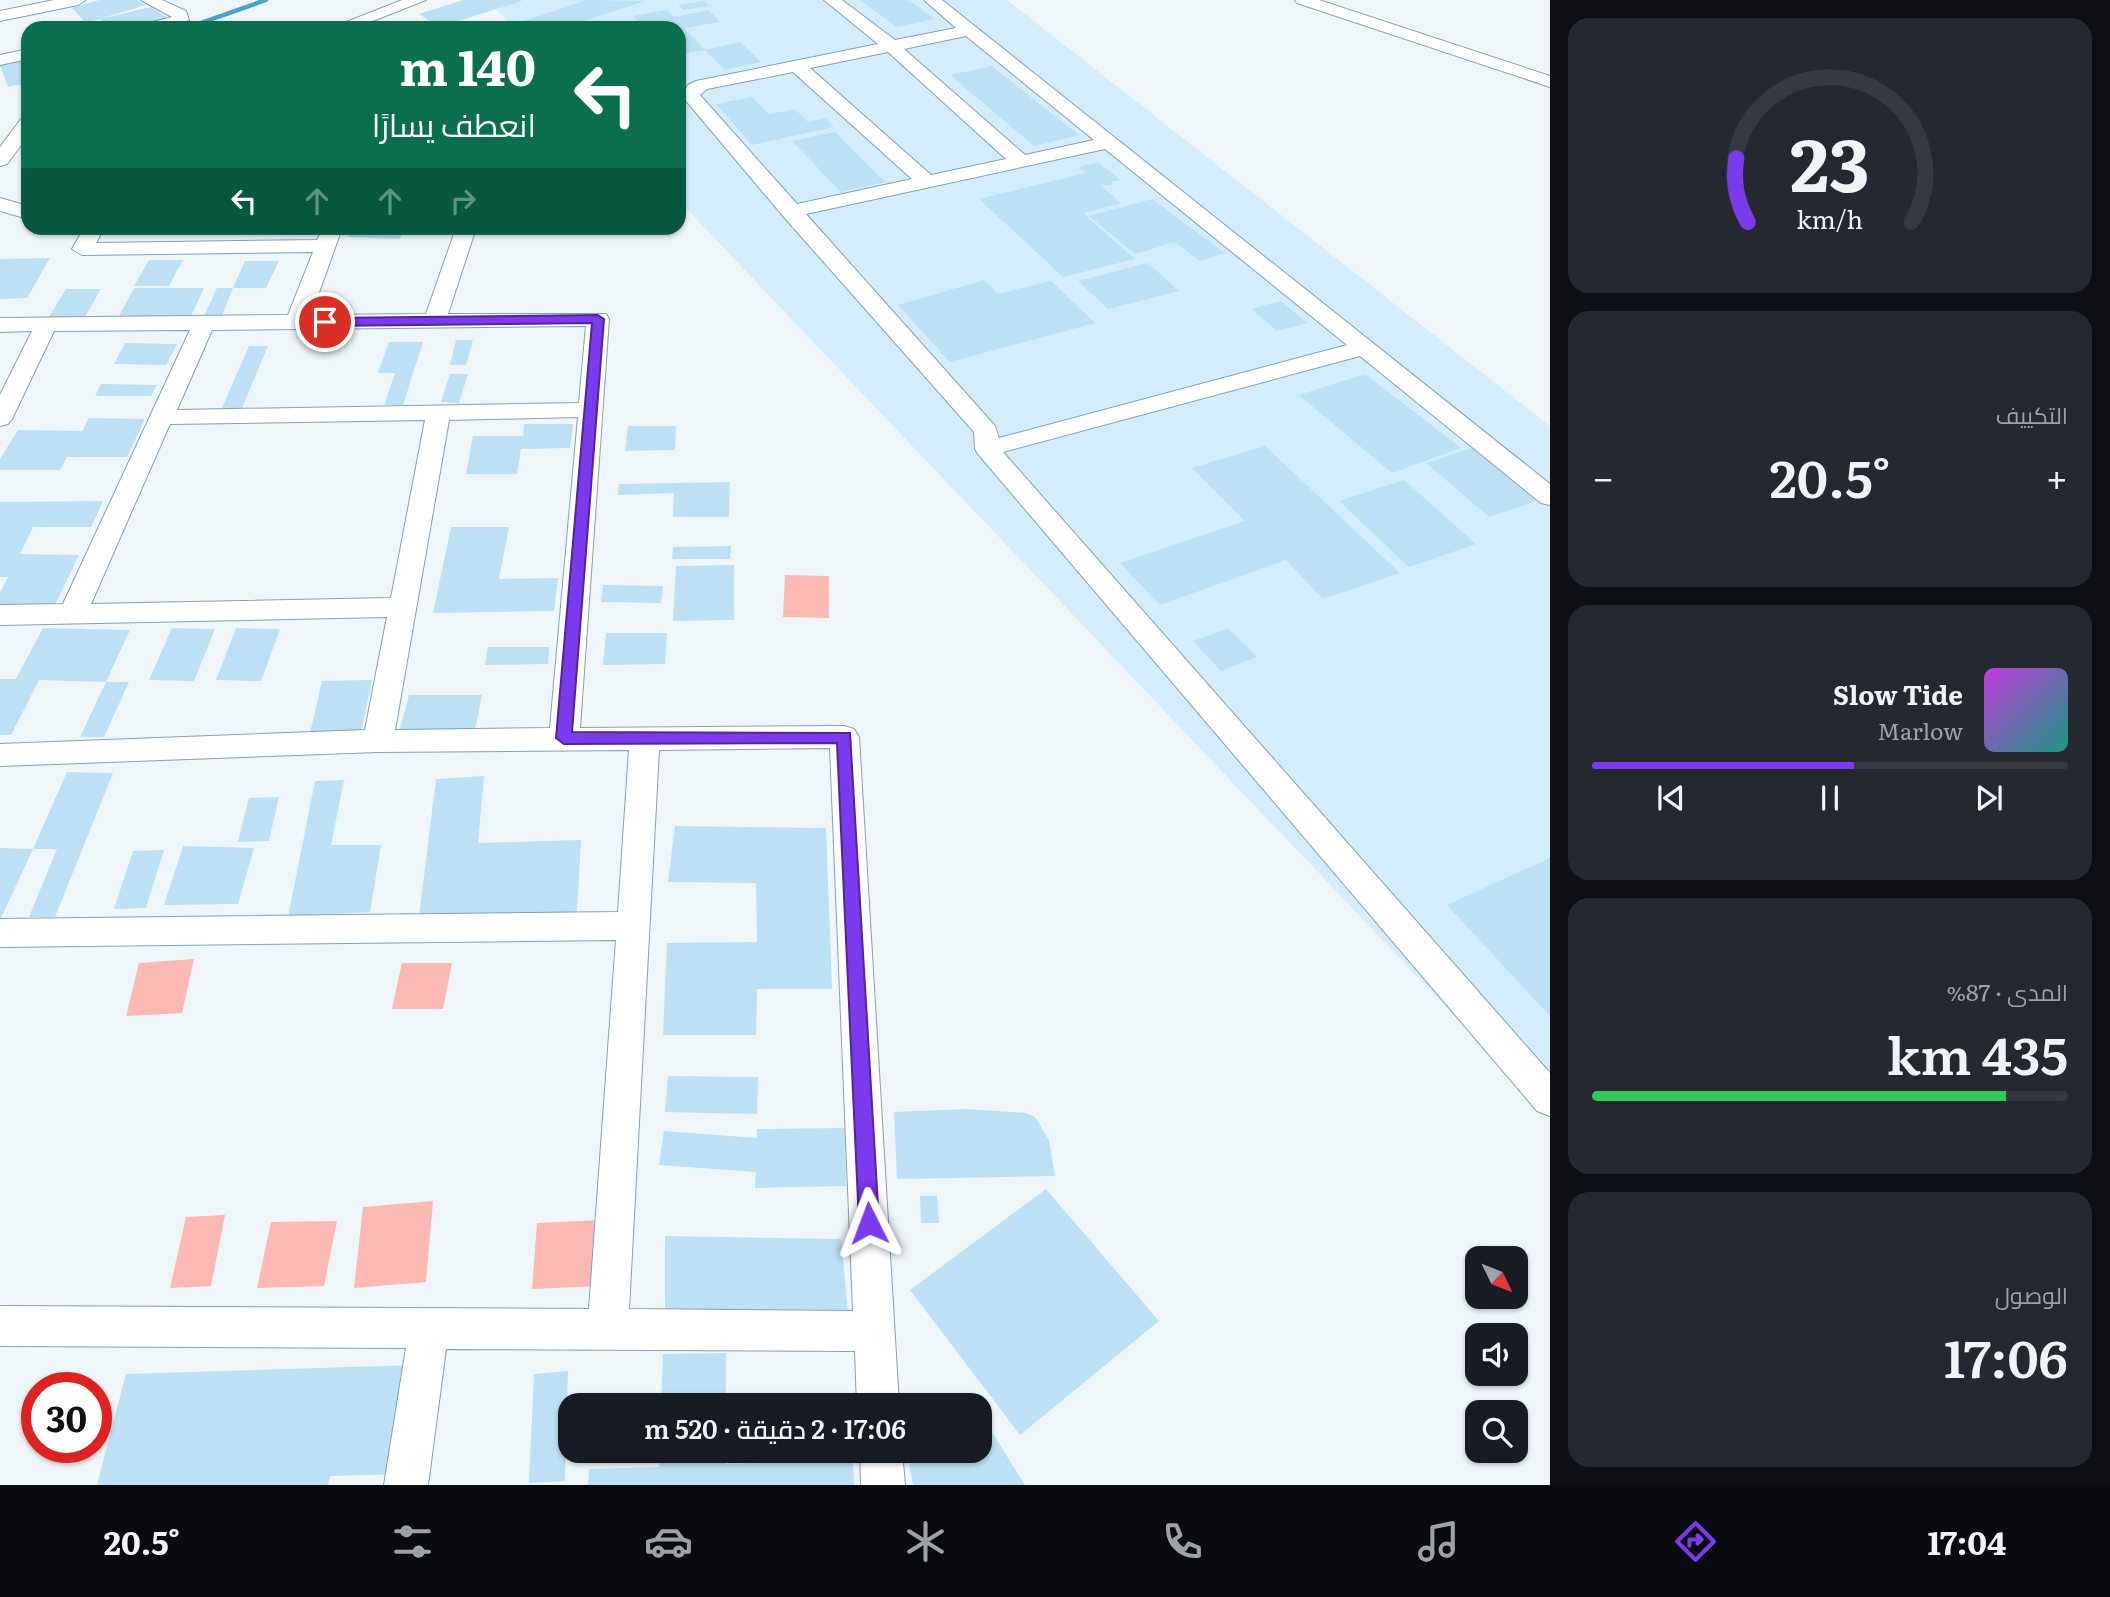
<!DOCTYPE html>
<html lang="ar">
<head>
<meta charset="utf-8">
<style>
	:root { --surface:#171b24; --page:#242831; --text:#f1f3f6; --muted:#9ea1a6; --line:#363941; --accent:#7c3aed }
	body { margin:0; font-family:Literata,Cairo,serif; background:var(--page); color:var(--text); direction:rtl; height:100vh; display:flex; flex-direction:column; font-size:26px; white-space:nowrap }
	* { box-sizing:border-box; margin:0 }
	p { font-size:23px; color:var(--muted) }
	.icon { flex:none; width:38px; height:38px; fill:none; stroke:currentColor; stroke-width:2; stroke-linecap:round; stroke-linejoin:round }
	.map { position:relative; flex:1; overflow:hidden; direction:ltr }
	.sheet { display:flex; flex-direction:column; gap:18px; padding:18px; background:#0d0f14; width:560px }
	.sheet>* { flex:none }
	.top-card { position:absolute; left:21px; top:21px; width:665px; height:214px; border-radius:21px; box-shadow:0 2px 5px #0004; direction:rtl; background:#0b6e4f; color:#fff; overflow:hidden }
	.needle { width:46px; rotate:133deg }
	.controls { position:absolute; left:1465px; top:1246px; display:grid; gap:14px }
	.controls a { display:grid; place-items:center; width:63px; height:63px; border-radius:14px; background:var(--surface); box-shadow:0 2px 5px #0004; font-size:35px }
	.speed { position:absolute; left:21px; top:1372px; display:flex; gap:14px; font-size:35px; font-weight:700; text-align:center }
	.speed>* { display:grid; place-content:center; width:91px; height:91px; border-radius:50%; background:var(--surface); box-shadow:0 2px 5px #0004; line-height:1 }
	.speed .limit { border:10px solid #d22; background:#fff; color:#111 }
	.pin { position:absolute; display:grid; place-items:center; width:60px; height:60px; color:#fff; margin:-30px; border:4px solid #fff; border-radius:50%; box-shadow:0 2px 7px #0007 }
	.me { position:absolute; width:77px; margin:-38px; rotate:357deg; stroke-linejoin:round; filter:drop-shadow(0 0 5px #0008) }
	.turn { display:flex; align-items:center; gap:24px; height:147px; padding:0 35px; font-size:32px }
	.turn .icon { width:91px; height:91px; stroke-width:2.5 }
	.turn b { display:block; font-size:49px; line-height:60px }
	.lanes { display:flex; align-items:center; height:66px; padding:0 35px; background:#0003; justify-content:center; gap:35px; direction:ltr }
	.lanes .off { opacity:.35 }
	.big { font-size:52px; font-weight:600; line-height:1.1 }
	.sheet .widget { flex:1; display:flex; flex-direction:column; justify-content:center; gap:10px; min-width:0; padding:0 24px; border-radius:21px; background:var(--page) }
	.sheet .dial { align-items:center; gap:0 }
	.dial svg { height:182px; overflow:visible; fill:none; stroke:var(--line); stroke-width:7; stroke-linecap:round; text-anchor:middle }
	.dial text { fill:var(--text); stroke:none }
	.song { display:flex; align-items:center; gap:21px }
	.cover { width:84px; height:84px; border-radius:10px; background:linear-gradient(135deg,hsl(290 70% 55%),hsl(170 70% 35%)) }
	.played { height:7px; border-radius:4px; background:linear-gradient(90deg,var(--accent) 55%,var(--line) 55%) }
	.keys { display:flex; justify-content:space-around; direction:ltr }
	.heat { display:flex; justify-content:space-between; align-items:center; font-size:38px; direction:ltr }
	.charge { height:10px; border-radius:5px; background:linear-gradient(90deg,#34c759 87%,var(--line) 0) }
	.trip { position:absolute; left:558px; top:1393px; width:434px; height:70px; border-radius:21px; background:var(--surface); box-shadow:0 2px 5px #0004; font-weight:600; line-height:70px; text-align:center; direction:rtl }
	.tabs { display:flex; height:112px; justify-content:space-around; align-items:center; background:#090b0e; color:var(--muted) }
	.tabs .icon { width:49px; height:49px }
	.tabs .on { color:var(--accent) }
	.tabs b { font-size:32px; color:var(--text) }
	main { display:flex; flex:1; min-height:0 }
	.map>svg:first-child { display:block }
	.built { fill:#d4edfc }
	.green { fill:#fcb9b3 }
	.lines { fill:none; stroke-linecap:round; stroke-linejoin:round }
	.stream { stroke:#4fa1cd; stroke-width:4.5 }
	.building { fill:#bde0f4 }
	.minor-casing { stroke:#81a1b5; stroke-width:2 }
	.minor { fill:#fff; fill-rule:evenodd }
	.route { fill:#7c3aed; stroke:#51269a; stroke-width:2 }
</style>
</head>
<body>
<main>
<section class="sheet">
<div class="widget dial"><svg viewBox="0 0 100 80">
<path d="M14 69A42 42 0 1 1 86 69"/>
<path d="M14 69A42 42 0 0 1 9 41" stroke="#7c3aed"/>
<text x="50" y="56" font-size="32" font-weight="700">23</text>
<text x="50" y="72" font-size="11">km/h</text>
</svg></div>
<div class="widget"><p>التكييف</p>
<div class="heat"><a>−</a><b class="big">20.5°</b><a>+</a></div>
</div>
<div class="widget">
<div class="song"><i class="cover"></i><div><b>Slow Tide</b><p>Marlow</p></div></div>
<div class="played"></div>
<div class="keys"><svg class="icon" aria-label="previous" viewBox="0 0 24 24"><path d="M18 5L8 12l10 7zM5 5v14"/></svg><svg class="icon" aria-label="pause" viewBox="0 0 24 24"><path d="M8 5v14M16 5v14"/></svg><svg class="icon" aria-label="next" viewBox="0 0 24 24"><path d="M6 5l10 7-10 7zM19 5v14"/></svg></div>
</div>
<div class="widget"><p>المدى · 87%</p><b class="big">435 km</b><div class="charge"></div></div>
<div class="widget"><p>الوصول</p><b class="big">17:06</b></div>
</section>
<div class="map">
<svg width="1550" height="1485" viewBox="0 0 1550 1485">
	<rect width="100%" height="100%" fill="#eff6fa"/>
	<path class="built" d="M487,0H1007L1550,426V1116L679,201V28H514Z"/>
	<path class="green" d="M785,575L829,576V618L783,617Z
		M194,959L182,1013L126,1016L139,963Z
		M402,963H452L443,1009H392Z
		M433,1201L426,1282L354,1288L363,1207Z
		M225,1215L211,1286L170,1288L186,1217Z
		M603,1220L600,1286L532,1289L537,1223Z
		M337,1221L324,1286L257,1288L271,1222Z"/>
	<g class="lines">
		<path class="stream" d="M195,28V25L266,0"/>
	</g>
	<path class="building" d="M99,0H138L146,5L86,23L72,8Z
		M463,0H521L522,1L439,27L419,14Z
		M586,0L645,1L562,28H502Z
		M860,0H909L934,19L897,27Z
		M704,1L709,6L683,10L678,5Z
		M151,7L170,19L149,27L134,28H106L100,19Z
		M667,10L674,17L709,10L720,22L685,28L705,50L679,55V28H644L633,16Z
		M740,42L761,62L725,70L705,50Z
		M28,59V83L8,87L0,65Z
		M992,66L1023,91L1079,135L1034,146L950,75Z
		M752,97L769,114L795,109L808,122L825,118L834,127L752,145L716,104Z
		M835,132L885,182L841,192L792,141Z
		M1098,162L1120,180L1111,182L1114,185H1100L1121,203L1083,213L1135,259L1063,277L979,199L1086,173L1078,167Z
		M1152,199L1199,234L1225,253L1200,261L1174,242L1135,254L1089,216Z
		M353,228H380L405,229L400,239L348,237Z
		M50,258L27,298L0,299V259Z
		M149,260H183L169,286H134Z
		M245,261H279L266,288H233L222,316H204L217,288H233Z
		M1148,263L1179,291L1108,309L1078,281Z
		M984,280L998,294L1051,281L1095,323L950,362L898,305Z
		M134,288H204L191,316H119Z
		M66,289H101L85,317H49Z
		M1281,301L1307,323L1277,331L1251,309Z
		M456,340H473L466,365H450Z
		M389,342H423L403,405H384L395,373H378Z
		M125,343L177,344L166,365L114,364Z
		M249,346H268L242,408H222Z
		M450,374H468L459,403L441,402Z
		M1365,374L1461,448L1392,473L1299,395Z
		M101,384L157,385L151,396H95Z
		M89,418L145,419L127,457H67L60,470H0V459L18,430L82,431Z
		M524,424H573L570,448L521,449L517,474H466L473,436H523Z
		M628,426H676L675,450L625,451Z
		M1265,446L1400,573L1323,599L1286,560L1160,605L1120,563L1245,521L1192,468Z
		M1472,448L1537,501L1489,517L1426,463Z
		M1404,480L1476,544L1409,567L1339,501Z
		M730,482L729,517H673L674,493L618,495L619,484Z
		M103,501L91,527H33L20,554L79,555L55,605H0V592L8,577H0V502Z
		M451,527H509L499,579L558,578L554,611L433,613Z
		M731,546L730,559H672L673,547Z
		M734,565V620L673,621L676,566Z
		M603,585L663,586L661,603L601,602Z
		M43,628L130,630L106,682H129L104,737H80L106,682L39,680L11,735H0V679H16Z
		M172,628L215,629L194,681L149,680Z
		M236,628L280,629L261,681L216,680Z
		M1228,628L1257,657L1221,671L1193,641Z
		M606,633H667L665,664L603,665Z
		M488,647H549L548,664L485,665Z
		M372,680L361,732L310,733L322,681Z
		M409,695H482L475,730L400,729Z
		M67,772L113,773L55,917H29L57,849H33L0,920V848L33,849Z
		M484,776L478,843L581,840L577,912L419,917L436,779Z
		M344,780L331,845H381L370,912L288,917L315,781Z
		M279,797L269,841L238,842L249,798Z
		M675,826L826,828L832,989H757L756,1035H663L667,943L757,942L756,883L668,882Z
		M183,846L254,848L238,904L164,905Z
		M164,850L146,908L114,909L133,851Z
		M1550,858V1016L1447,905Z
		M668,1076L758,1077L757,1114L665,1112Z
		M965,1109L1026,1113L1035,1117L1049,1140L1055,1176L897,1179L894,1112Z
		M845,1128L846,1186L755,1188L756,1172L659,1165L664,1131L757,1138V1129Z
		M1046,1189L1159,1321L1020,1435L910,1290Z
		M920,1196H937L939,1223H921Z
		M665,1236L841,1239L848,1313L665,1315Z
		M726,1353V1405H661L663,1354Z
		M418,1365L404,1474L330,1476L328,1485H97L126,1374Z
		M568,1371L565,1481L529,1483L534,1374Z
		M980,1413L1025,1485H913L909,1465L925,1451H980Z
		M660,1451H726V1464L853,1460L854,1485H588L589,1469L659,1467Z"/>
	<g class="lines">
		<defs>
			<path id="minor" d="M54,0H86L78,5L0,21V11Z
				M141,0H162L186,11L189,20L170,28H143L145,24L172,17Z
				M402,0H426L355,28H331Z
				M824,0H842L895,40L956,28L924,0H942L1550,484V505L1541,503L1360,356L1003,452L1550,1073V1116L1537,1111L978,454L975,449L974,432L783,216L682,96L688,85L696,81L878,44ZM966,36L1094,140L1025,155L904,49ZM888,52L1006,159L931,175L810,68ZM793,72L912,179L797,204L700,95L707,89ZM1105,149L1347,345L999,438L995,426L806,214Z
				M1295,0H1319L1550,76V87L1297,3Z
				M28,49V59L0,65V55Z
				M28,117V136L7,164L0,166V147L21,119Z
				M0,198L28,206V219L0,211Z
				M84,228H104L96,243L317,240L323,228H339L341,231L311,315L426,314L456,228H476L448,314H606L609,319L580,728L844,726L854,729L859,737L899,1405H857L855,1351L446,1349L428,1485H384L406,1348L0,1346V1306L589,1309L616,940L0,947V919L618,912L629,750L378,752L0,766V744L365,730L387,617L0,625V605L63,604L190,330L54,331L12,419L8,424L0,426V395L32,331L0,332V318L288,315L313,252L82,255L72,249ZM586,326L579,403L177,410L212,330ZM578,417L550,728L395,730L449,420ZM425,420L391,598L91,604L170,424ZM830,748L853,1311L629,1309L659,750Z
				M860,1451H902L905,1485H861Z"/>
		</defs>
		<use href="#minor" class="minor-casing"/>
		<use href="#minor" class="minor"/>
	</g>
	<path class="route" d="M598,315L604,319L572,732L850,733L879,1223L876,1230L869,1233L862,1230L859,1223L837,743L564,744L556,738L592,323L325,326L319,322L325,318Z"/>
</svg>
<div class="controls">
<a><svg class="needle" viewBox="-14 -14 28 28"><path d="M0-13l5 13h-10z" fill="#e53935"/><path d="M0 13l5-13h-10z" fill="#9ea1a6"/></svg></a>
<a><svg class="icon" aria-label="sound" viewBox="0 0 24 24"><path d="M4 9h4l5-4v14l-5-4H4zM17 9q2 3 0 6"/></svg></a>
<a><svg class="icon" aria-label="search" viewBox="0 0 24 24"><circle cx="10" cy="10" r="6"/><path d="M15 15l6 6"/></svg></a>
</div>
<div class="speed"><div class="limit">30</div></div>
<div class="pin" style="left:325px;top:322px;background:#d93025"><svg class="icon" aria-label="arrive" viewBox="0 0 24 24"><path d="M6 21V4h12l-3 4 3 4H6"/></svg></div>
<svg class="me" style="left:869px;top:1223px" viewBox="-20 -20 40 40"><path d="M0-17L14 15 0 8-14 15z" fill="#7c3aed" stroke="#fff" stroke-width="4"/></svg>
<div class="trip">17:06 · 2 دقيقة · 520 m</div>
<div class="top-card">
<div class="turn"><svg class="icon" aria-label="left" viewBox="0 0 24 24"><path d="M17 20v-9H6M10 6l-5 5 5 5"/></svg><div><b>140 m</b>انعطف يسارًا</div></div>
<div class="lanes"><svg class="icon" aria-label="left" viewBox="0 0 24 24"><path d="M17 20v-9H6M10 6l-5 5 5 5"/></svg><svg class="icon off" aria-label="ahead" viewBox="0 0 24 24"><path d="M12 20V5M6 11l6-6 6 6"/></svg><svg class="icon off" aria-label="ahead" viewBox="0 0 24 24"><path d="M12 20V5M6 11l6-6 6 6"/></svg><svg class="icon off" aria-label="right" viewBox="0 0 24 24"><path d="M7 20v-9h11M14 6l5 5-5 5"/></svg></div>
</div>
</div>
</main>
<nav class="tabs">
<b>17:04</b>
<svg class="icon on" aria-label="directions" viewBox="0 0 24 24"><path d="M12 3l9 9-9 9-9-9zM9 14v-3h6M13 9l2 2-2 2"/></svg>
<svg class="icon" aria-label="music" viewBox="0 0 24 24"><path d="M9 18V5l10-2v13"/><circle cx="6" cy="18" r="3"/><circle cx="16" cy="16" r="3"/></svg>
<svg class="icon" aria-label="phone" viewBox="0 0 24 24"><path d="M5 4h4l2 5-3 2q2 4 5 5l2-3 5 2v4C11 20 4 13 5 4z"/></svg>
<svg class="icon" aria-label="climate" viewBox="0 0 24 24"><path d="M12 3v18M4 7l16 10M4 17L20 7"/></svg>
<svg class="icon" aria-label="car" viewBox="0 0 24 24"><path d="M5 17H2v-5l4-1 3-4h7l3 4 3 1v5h-3M9 17h6M6 11h13"/><circle cx="7" cy="17" r="2"/><circle cx="17" cy="17" r="2"/></svg>
<svg class="icon" aria-label="filters" viewBox="0 0 24 24"><path d="M4 7h16M4 17h16"/><circle cx="9" cy="7" r="2"/><circle cx="15" cy="17" r="2"/></svg>
<b>20.5°</b>
</nav>
</body>
</html>
